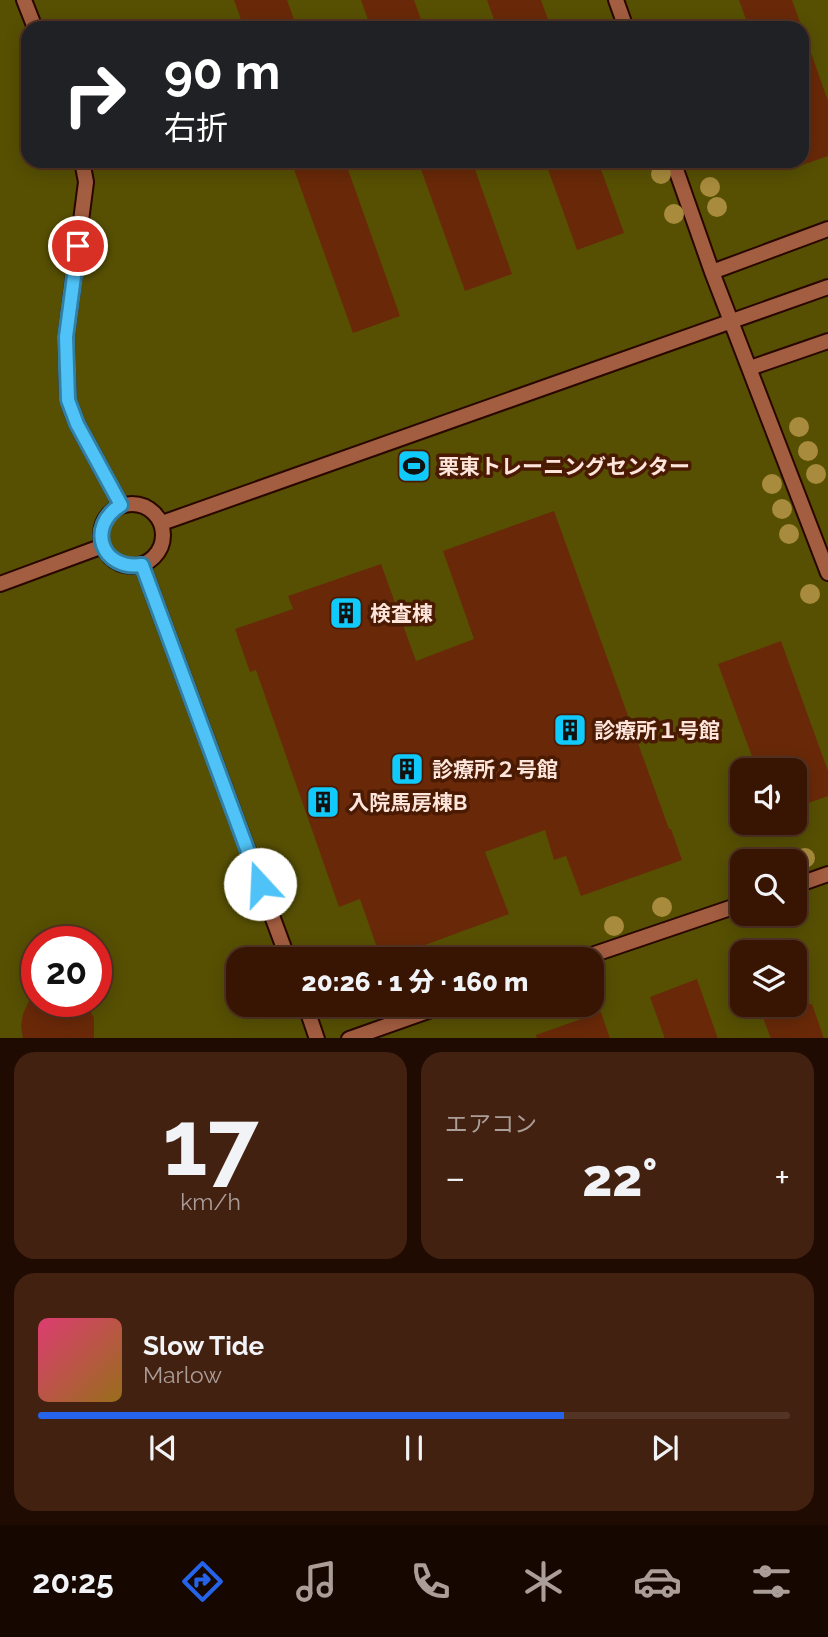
<!DOCTYPE html>
<html lang="ja">
<head>
<meta charset="utf-8">
<style>
	:root { --surface:#381402; --page:#432111; --text:#f1f3f6; --muted:#ab9e99; --line:#523324; --accent:#2563eb }
	body { margin:0; font-family:Raleway,"Noto Sans JP",sans-serif; background:var(--page); color:var(--text); height:100vh; display:flex; flex-direction:column; font-size:26px; white-space:nowrap }
	* { box-sizing:border-box; margin:0 }
	p { font-size:23px; color:var(--muted) }
	.icon { flex:none; width:38px; height:38px; fill:none; stroke:currentColor; stroke-width:2; stroke-linecap:round; stroke-linejoin:round }
	.map { position:relative; height:1038px; overflow:hidden }
	.drawer { display:flex; flex-direction:column; gap:14px; padding:14px; background:#1f0b01; flex:1 }
	.drawer>* { flex:none }
	.guide { position:absolute; left:21px; top:21px; width:788px; height:147px; border-radius:21px; box-shadow:0 4px 18px #0003,0 0 0 2px var(--line); background:#202124; color:#fff; overflow:hidden }
	.fabs { position:absolute; left:730px; top:758px; display:grid; gap:14px }
	.fabs a { display:grid; place-items:center; width:77px; height:77px; border-radius:14px; background:var(--surface); box-shadow:0 4px 18px #0003,0 0 0 2px var(--line); font-size:35px }
	.speed { position:absolute; left:21px; top:926px; display:flex; gap:14px; font-size:35px; font-weight:700; text-align:center }
	.speed>* { display:grid; place-content:center; width:91px; height:91px; border-radius:50%; background:var(--surface); box-shadow:0 4px 18px #0003,0 0 0 2px var(--line); line-height:1 }
	.speed .limit { border:10px solid #d22; background:#fff; color:#111 }
	.pin { position:absolute; display:grid; place-items:center; width:60px; height:60px; color:#fff; margin:-30px; border:4px solid #fff; border-radius:50%; box-shadow:0 2px 7px #0007 }
	.me { position:absolute; width:77px; margin:-38px; rotate:340deg; stroke-linejoin:round; filter:drop-shadow(0 0 5px #0008) }
	.turn { display:flex; align-items:center; gap:24px; height:147px; padding:0 28px; font-size:32px }
	.turn .icon { width:91px; height:91px; stroke-width:2.5 }
	.turn b { display:block; font-size:49px; line-height:60px }
	.big { font-size:52px; font-weight:800; line-height:1.1 }
	.drawer .card { flex:1; display:flex; flex-direction:column; justify-content:center; gap:10px; min-width:0; padding:0 24px; border-radius:21px; background:var(--page) }
	.drawer .dial { align-items:center; gap:0 }
	.dial b { font-size:91px; line-height:1 }
	.song { display:flex; align-items:center; gap:21px }
	.cover { width:84px; height:84px; border-radius:10px; background:linear-gradient(135deg,hsl(340 70% 55%),hsl(40 70% 35%)) }
	.played { height:7px; border-radius:4px; background:linear-gradient(90deg,var(--accent) 70%,var(--line) 70%) }
	.keys { display:flex; justify-content:space-around; direction:ltr }
	.heat { display:flex; justify-content:space-between; align-items:center; font-size:38px; direction:ltr }
	.drawer .tiles { flex:1; display:grid; gap:14px; grid-template-columns:1fr 1fr }
	.card:last-child { grid-column:span 2 }
	.trip { position:absolute; left:226px; top:947px; width:378px; height:70px; border-radius:21px; background:var(--surface); box-shadow:0 4px 18px #0003,0 0 0 2px var(--line); font-weight:800; line-height:70px; text-align:center }
	.tab-bar { display:flex; height:112px; justify-content:space-around; align-items:center; background:#160801; color:var(--muted) }
	.tab-bar .icon { width:49px; height:49px }
	.tab-bar .active { color:var(--accent) }
	.tab-bar b { font-size:32px; color:var(--text) }
	.map>svg:first-child { display:block }
	.green { fill:#575003; fill-rule:evenodd }
	.building { fill:#692908 }
	.lines { fill:none; stroke-linecap:round; stroke-linejoin:round }
	.service-casing { stroke:#280700; stroke-width:18 }
	.service { stroke:#a35d40; stroke-width:14 }
	.tree { fill:#a88b3c }
	.route-casing { stroke:#337fa1; stroke-width:18 }
	.route { stroke:#4fc3f7; stroke-width:12 }
	.labels { text-anchor:middle; dominant-baseline:central; stroke-width:7; stroke-linejoin:round; paint-order:stroke }
	.poi-label { font-size:21px; font-weight:bold; fill:#fee5db; stroke:#4a1a03; text-anchor:start }
</style>
</head>
<body>
<div class="map">
<svg width="828" height="1039" viewBox="0 0 828 1039">
	<rect width="100%" height="100%" fill="#4a1a03"/>
	<path class="green" d="M0,0H828V1038H0ZM28,28H802V161H28ZM742,770H794V822H742ZM742,861H794V914H742ZM37,942H96V1001H37ZM742,952H794V1004H742ZM238,959H592V1004H238Z"/>
	<path class="building" d="M234,0H287L297,28H244Z
		M361,0H414L424,28H371Z
		M487,0H541L551,28H497Z
		M739,0H792L802,28H749Z
		M802,36H805L828,101V156L802,165Z
		M291,161H345L400,316L353,333Z
		M418,161H472L512,274L465,291Z
		M545,161H598L624,233L577,250Z
		M554,511L669,829H671L682,860L581,896L566,856L554,860L545,830L485,852L509,914L387,959H381L360,899L339,907L256,670L250,672L235,629L293,609L288,596L381,564L416,661L474,639L443,551Z
		M781,641L828,771V796L794,808V770H757L718,664Z
		M697,979L718,1039H665L650,997Z
		M29,1001H85L94,1018V1039H23L21,1026L23,1014Z
		M758,1004H812L824,1039H771Z
		M601,1012L610,1039H537L536,1035Z"/>
	<g class="lines">
		<defs>
			<path id="service" d="M24,0L35,28
				M616,0L626,28
				M82,161L86,182L66,337L68,400L77,424L121,505
				M673,161L712,272L828,573
				M712,272L828,229
				M750,368L828,341
				M101 535a31 31 0 1 1 62 0a31 31 0 1 1-62 0Z
				M162,523L828,287
				M142,565L288,959
				M0,584L103,546
				M794,886L828,874
				M580,959L742,904
				M305,1004L317,1039
				M349,1039L448,1004"/>
		</defs>
		<use href="#service" class="service-casing"/>
		<use href="#service" class="service"/>
	</g>
	<g class="tree">
		<circle cx="661" cy="174" r="10"/>
		<circle cx="710" cy="187" r="10"/>
		<circle cx="717" cy="207" r="10"/>
		<circle cx="674" cy="214" r="10"/>
		<circle cx="799" cy="427" r="10"/>
		<circle cx="808" cy="451" r="10"/>
		<circle cx="816" cy="474" r="10"/>
		<circle cx="772" cy="484" r="10"/>
		<circle cx="782" cy="509" r="10"/>
		<circle cx="789" cy="534" r="10"/>
		<circle cx="810" cy="594" r="10"/>
		<circle cx="805" cy="858" r="10"/>
		<circle cx="662" cy="907" r="10"/>
		<circle cx="614" cy="926" r="10"/>
	</g>
	<g class="lines">
		<defs>
			<path id="route" d="M78,246L66,337L68,400L77,424L121,505C86,526 101,571 142,565L260,884"/>
		</defs>
		<use href="#route" class="route-casing"/>
		<use href="#route" class="route"/>
	</g>
	<defs>
		<symbol id="stadium-square" viewBox="-11 -11 22 22"><rect x="-9" y="-9" width="18" height="18" rx="4" fill="#0fcafa" stroke="#4a1a03"/><path d="M0-5a6.5 5 0 1 0 0 10a6.5 5 0 1 0 0-10ZM-3.5-1.8h7v3.6h-7Z" fill="#111"/></symbol>
		<symbol id="building-square" viewBox="-11 -11 22 22"><rect x="-9" y="-9" width="18" height="18" rx="4" fill="#0fcafa" stroke="#4a1a03"/><path d="M-4-6H4V6H1V3H-1V6H-4ZM-2.5-4.3h1.7v1.8h-1.7ZM.8-4.3h1.7v1.8H.8ZM-2.5-1h1.7V.8h-1.7ZM.8-1h1.7V.8H.8Z" fill="#111"/></symbol>
	</defs>
	<g fill-rule="evenodd">
		<use href="#stadium-square" x="395" y="447" width="38" height="38"/>
		<use href="#building-square" x="327" y="594" width="38" height="38"/>
		<use href="#building-square" x="551" y="711" width="38" height="38"/>
		<use href="#building-square" x="388" y="750" width="38" height="38"/>
		<use href="#building-square" x="304" y="783" width="38" height="38"/>
	</g>
	<g class="labels">
		<g class="poi-label">
			<text x="438" y="466">栗東トレーニングセンター</text>
			<text x="370" y="613">検査棟</text>
			<text x="594" y="730">診療所１号館</text>
			<text x="432" y="769">診療所２号館</text>
			<text x="348" y="802">入院馬房棟B</text>
		</g>
	</g>
</svg>
<div class="fabs">
<a><svg class="icon" aria-label="sound" viewBox="0 0 24 24"><path d="M4 9h4l5-4v14l-5-4H4zM17 9q2 3 0 6"/></svg></a>
<a><svg class="icon" aria-label="search" viewBox="0 0 24 24"><circle cx="10" cy="10" r="6"/><path d="M15 15l6 6"/></svg></a>
<a><svg class="icon" aria-label="layers" viewBox="0 0 24 24"><path d="M12 4l9 5-9 5-9-5zM3 14l9 5 9-5"/></svg></a>
</div>
<div class="speed"><div class="limit">20</div></div>
<div class="pin" style="left:78px;top:246px;background:#d93025"><svg class="icon" aria-label="arrive" viewBox="0 0 24 24"><path d="M6 21V4h12l-3 4 3 4H6"/></svg></div>
<svg class="me" style="left:260px;top:884px" viewBox="-20 -20 40 40"><circle r="19" fill="#fff"/><path d="M0-13L10 11 0 6-10 11z" fill="#4fc3f7"/></svg>
<div class="trip">20:26 · 1 分 · 160 m</div>
<div class="guide">
<div class="turn"><svg class="icon" aria-label="right" viewBox="0 0 24 24"><path d="M7 20v-9h11M14 6l5 5-5 5"/></svg><div><b>90 m</b>右折</div></div>
</div>
</div>
<section class="drawer">
<div class="tiles">
<div class="card dial"><b>17</b><p>km/h</p></div>
<div class="card"><p>エアコン</p>
<div class="heat"><a>−</a><b class="big">22°</b><a>+</a></div>
</div>
<div class="card">
<div class="song"><i class="cover"></i><div><b>Slow Tide</b><p>Marlow</p></div></div>
<div class="played"></div>
<div class="keys"><svg class="icon" aria-label="previous" viewBox="0 0 24 24"><path d="M18 5L8 12l10 7zM5 5v14"/></svg><svg class="icon" aria-label="pause" viewBox="0 0 24 24"><path d="M8 5v14M16 5v14"/></svg><svg class="icon" aria-label="next" viewBox="0 0 24 24"><path d="M6 5l10 7-10 7zM19 5v14"/></svg></div>
</div>
</div>
</section>
<nav class="tab-bar">
<b>20:25</b>
<svg class="icon active" aria-label="directions" viewBox="0 0 24 24"><path d="M12 3l9 9-9 9-9-9zM9 14v-3h6M13 9l2 2-2 2"/></svg>
<svg class="icon" aria-label="music" viewBox="0 0 24 24"><path d="M9 18V5l10-2v13"/><circle cx="6" cy="18" r="3"/><circle cx="16" cy="16" r="3"/></svg>
<svg class="icon" aria-label="phone" viewBox="0 0 24 24"><path d="M5 4h4l2 5-3 2q2 4 5 5l2-3 5 2v4C11 20 4 13 5 4z"/></svg>
<svg class="icon" aria-label="climate" viewBox="0 0 24 24"><path d="M12 3v18M4 7l16 10M4 17L20 7"/></svg>
<svg class="icon" aria-label="car" viewBox="0 0 24 24"><path d="M5 17H2v-5l4-1 3-4h7l3 4 3 1v5h-3M9 17h6M6 11h13"/><circle cx="7" cy="17" r="2"/><circle cx="17" cy="17" r="2"/></svg>
<svg class="icon" aria-label="filters" viewBox="0 0 24 24"><path d="M4 7h16M4 17h16"/><circle cx="9" cy="7" r="2"/><circle cx="15" cy="17" r="2"/></svg>
</nav>
</body>
</html>
